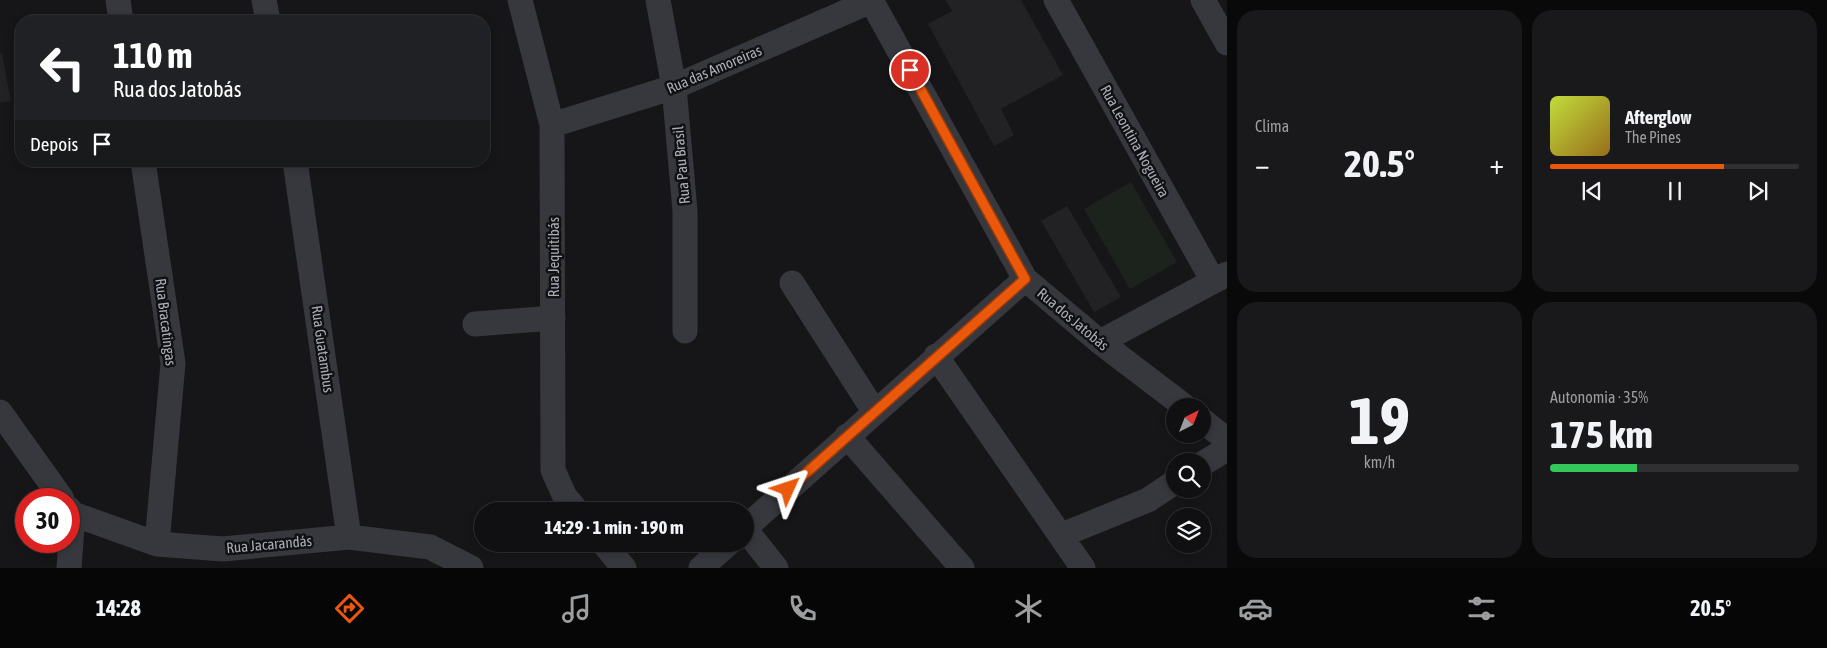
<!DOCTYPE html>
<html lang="pt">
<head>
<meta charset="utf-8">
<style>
	:root { --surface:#101012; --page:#19191b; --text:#f1f3f6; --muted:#9c9d9f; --line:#303032; --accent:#ea580c }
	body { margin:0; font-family:"Asap Condensed",sans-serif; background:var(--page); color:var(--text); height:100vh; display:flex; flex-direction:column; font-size:19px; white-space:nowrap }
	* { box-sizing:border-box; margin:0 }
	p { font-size:16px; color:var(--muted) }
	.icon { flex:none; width:28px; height:28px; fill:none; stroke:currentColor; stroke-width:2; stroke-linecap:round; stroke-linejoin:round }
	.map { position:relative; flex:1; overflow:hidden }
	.sheet { display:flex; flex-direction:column; gap:10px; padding:10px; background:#09090a; width:600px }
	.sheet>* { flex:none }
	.hud { position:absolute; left:15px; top:15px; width:475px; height:152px; border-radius:20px; box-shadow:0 2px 8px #0003,0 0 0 1px var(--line); background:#202124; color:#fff; overflow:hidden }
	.needle { width:32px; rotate:42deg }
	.controls { position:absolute; left:1166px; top:398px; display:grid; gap:10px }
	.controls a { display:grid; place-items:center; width:45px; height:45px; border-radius:50%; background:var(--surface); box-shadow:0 2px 8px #0003,0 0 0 1px var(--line); font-size:25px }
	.speed { position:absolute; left:15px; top:488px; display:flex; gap:10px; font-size:25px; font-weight:700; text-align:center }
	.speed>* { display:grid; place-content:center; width:65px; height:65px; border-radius:50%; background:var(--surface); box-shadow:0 2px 8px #0003,0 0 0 1px var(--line); line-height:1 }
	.speed .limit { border:8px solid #d22; background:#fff; color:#111 }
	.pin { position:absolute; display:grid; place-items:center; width:42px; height:42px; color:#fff; margin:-21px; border:2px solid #fff; border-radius:50%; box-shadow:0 1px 5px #0007 }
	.me { position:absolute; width:55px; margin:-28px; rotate:48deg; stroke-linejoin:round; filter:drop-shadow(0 0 4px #0008) }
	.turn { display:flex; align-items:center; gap:18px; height:105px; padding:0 15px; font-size:22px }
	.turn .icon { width:65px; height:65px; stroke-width:2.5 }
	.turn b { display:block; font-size:35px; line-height:42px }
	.then { display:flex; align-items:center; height:48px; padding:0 15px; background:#0003; gap:10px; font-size:19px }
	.big { font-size:38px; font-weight:700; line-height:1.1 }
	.sheet .card { flex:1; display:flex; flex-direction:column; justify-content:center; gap:8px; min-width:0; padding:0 18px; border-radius:20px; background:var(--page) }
	.sheet .dial { align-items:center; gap:0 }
	.dial b { font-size:65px; line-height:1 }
	.song { display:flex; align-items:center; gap:15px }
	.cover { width:60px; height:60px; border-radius:8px; background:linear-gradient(135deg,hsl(70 70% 55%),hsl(40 70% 35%)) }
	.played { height:5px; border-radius:2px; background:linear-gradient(90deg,var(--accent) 70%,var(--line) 70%) }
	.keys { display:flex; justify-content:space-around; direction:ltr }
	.heat { display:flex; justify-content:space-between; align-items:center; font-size:28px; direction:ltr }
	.charge { height:8px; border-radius:4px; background:linear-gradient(90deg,#34c759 35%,var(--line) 0) }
	.sheet .tiles { flex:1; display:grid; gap:10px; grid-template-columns:repeat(2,1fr) }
	.trip { position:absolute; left:474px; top:502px; width:280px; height:50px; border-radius:25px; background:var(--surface); box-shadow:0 2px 8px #0003,0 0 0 1px var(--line); font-weight:700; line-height:50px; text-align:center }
	.menu { display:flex; height:80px; justify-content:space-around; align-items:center; background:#060607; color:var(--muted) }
	.menu .icon { width:35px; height:35px }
	.menu .active { color:var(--accent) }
	.menu b { font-size:22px; color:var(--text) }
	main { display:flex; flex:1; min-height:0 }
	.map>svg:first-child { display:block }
	.built { fill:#222225 }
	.green { fill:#1c231d }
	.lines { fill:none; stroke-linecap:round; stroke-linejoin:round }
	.minor { stroke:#37383d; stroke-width:25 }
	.route-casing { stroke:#983908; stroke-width:12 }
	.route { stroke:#ea580c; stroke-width:9 }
	.labels { text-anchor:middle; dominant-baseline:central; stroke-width:5; stroke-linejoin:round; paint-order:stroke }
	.street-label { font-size:15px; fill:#a8adb8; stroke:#111113 }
</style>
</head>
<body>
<main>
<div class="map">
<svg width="1227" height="568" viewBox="0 0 1227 568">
	<rect width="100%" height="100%" fill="#161618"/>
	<path class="built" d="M946,0H1021L1063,75L1001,109L1014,135L994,146L928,24L952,11Z
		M0,53H2L11,101L0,103Z
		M1067,206L1121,297L1094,312L1041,221Z"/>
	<path class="green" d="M1131,182L1177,262L1130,289L1084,209Z"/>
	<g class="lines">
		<path class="minor" d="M118,0L121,21
			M264,0L268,21
			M520,0L552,125L553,470L565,497L577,511
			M658,0L674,87L685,211V331
			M871,0L1025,279L1100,342L1184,406
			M1056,0L1213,281
			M1203,0L1227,43
			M552,125L674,87L871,1
			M143,161L173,363L157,544
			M295,161L349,537
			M792,283L874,411
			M475,324L553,318
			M1100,342L1227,274
			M936,356L1083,568
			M0,412L62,499
			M1202,420L1227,440
			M847,436L962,568
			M1202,464L1227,449
			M69,509L73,514L157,544L223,549L349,537L430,547L471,568
			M745,528L1025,279
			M745,529L776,568
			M1062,535L1148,500L1175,482
			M604,544L624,568
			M69,568L73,514
			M701,568L728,544"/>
	</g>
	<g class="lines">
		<defs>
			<path id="route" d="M788,489L1025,279L910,70"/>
		</defs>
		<use href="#route" class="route-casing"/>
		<use href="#route" class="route"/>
	</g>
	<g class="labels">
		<g class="street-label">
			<text transform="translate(714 69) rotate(-23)">Rua das Amoreiras</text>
			<text transform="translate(1135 141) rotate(61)">Rua Leontina Nogueira</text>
			<text transform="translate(681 165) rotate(-95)">Rua Pau Brasil</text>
			<text transform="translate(553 257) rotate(-90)">Rua Jequitibás</text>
			<text transform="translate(1073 319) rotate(40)">Rua dos Jatobás</text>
			<text transform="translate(166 322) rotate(83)">Rua Bracatingas</text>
			<text transform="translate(323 349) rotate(82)">Rua Guatambus</text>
			<text transform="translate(269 544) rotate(-5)">Rua Jacarandás</text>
		</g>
	</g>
</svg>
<div class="controls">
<a><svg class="needle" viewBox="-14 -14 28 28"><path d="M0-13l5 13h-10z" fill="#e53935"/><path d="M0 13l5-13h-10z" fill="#9c9d9f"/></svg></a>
<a><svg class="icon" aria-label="search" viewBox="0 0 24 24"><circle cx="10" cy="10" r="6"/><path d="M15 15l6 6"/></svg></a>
<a><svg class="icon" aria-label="layers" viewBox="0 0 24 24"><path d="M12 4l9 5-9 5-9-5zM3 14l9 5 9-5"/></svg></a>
</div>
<div class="speed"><div class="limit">30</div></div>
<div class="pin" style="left:910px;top:70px;background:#d93025"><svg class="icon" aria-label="arrive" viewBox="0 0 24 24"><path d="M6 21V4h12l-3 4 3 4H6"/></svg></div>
<svg class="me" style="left:788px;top:489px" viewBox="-20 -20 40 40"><path d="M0-17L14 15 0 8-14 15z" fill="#ea580c" stroke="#fff" stroke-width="4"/></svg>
<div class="trip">14:29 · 1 min · 190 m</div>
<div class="hud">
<div class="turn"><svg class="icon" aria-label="left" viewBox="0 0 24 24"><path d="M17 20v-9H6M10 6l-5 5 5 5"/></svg><div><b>110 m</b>Rua dos Jatobás</div></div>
<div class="then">Depois<svg class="icon" aria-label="arrive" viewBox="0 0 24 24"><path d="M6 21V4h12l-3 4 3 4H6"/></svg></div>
</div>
</div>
<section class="sheet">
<div class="tiles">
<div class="card"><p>Clima</p>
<div class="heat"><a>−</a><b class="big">20.5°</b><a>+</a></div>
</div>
<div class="card">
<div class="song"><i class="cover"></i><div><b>Afterglow</b><p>The Pines</p></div></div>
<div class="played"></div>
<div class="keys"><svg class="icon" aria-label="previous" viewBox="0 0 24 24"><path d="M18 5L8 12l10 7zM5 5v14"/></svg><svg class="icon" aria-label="pause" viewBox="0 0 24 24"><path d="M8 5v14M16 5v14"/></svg><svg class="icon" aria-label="next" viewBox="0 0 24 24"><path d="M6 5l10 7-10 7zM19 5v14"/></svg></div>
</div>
<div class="card dial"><b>19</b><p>km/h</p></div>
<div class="card"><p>Autonomia · 35%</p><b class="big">175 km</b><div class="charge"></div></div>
</div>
</section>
</main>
<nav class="menu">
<b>14:28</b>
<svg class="icon active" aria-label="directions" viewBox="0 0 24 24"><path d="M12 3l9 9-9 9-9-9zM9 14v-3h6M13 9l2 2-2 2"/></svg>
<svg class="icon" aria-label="music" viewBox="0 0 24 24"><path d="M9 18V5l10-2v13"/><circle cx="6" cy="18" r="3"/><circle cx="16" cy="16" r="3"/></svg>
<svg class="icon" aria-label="phone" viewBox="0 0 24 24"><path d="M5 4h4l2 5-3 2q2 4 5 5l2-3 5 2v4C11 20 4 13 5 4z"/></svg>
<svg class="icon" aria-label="climate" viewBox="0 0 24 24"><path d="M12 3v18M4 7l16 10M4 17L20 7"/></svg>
<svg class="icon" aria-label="car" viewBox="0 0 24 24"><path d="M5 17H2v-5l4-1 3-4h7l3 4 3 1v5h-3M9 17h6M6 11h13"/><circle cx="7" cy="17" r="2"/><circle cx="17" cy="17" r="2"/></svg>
<svg class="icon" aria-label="filters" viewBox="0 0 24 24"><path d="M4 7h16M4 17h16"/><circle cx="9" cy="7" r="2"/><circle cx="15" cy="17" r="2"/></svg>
<b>20.5°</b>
</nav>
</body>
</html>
